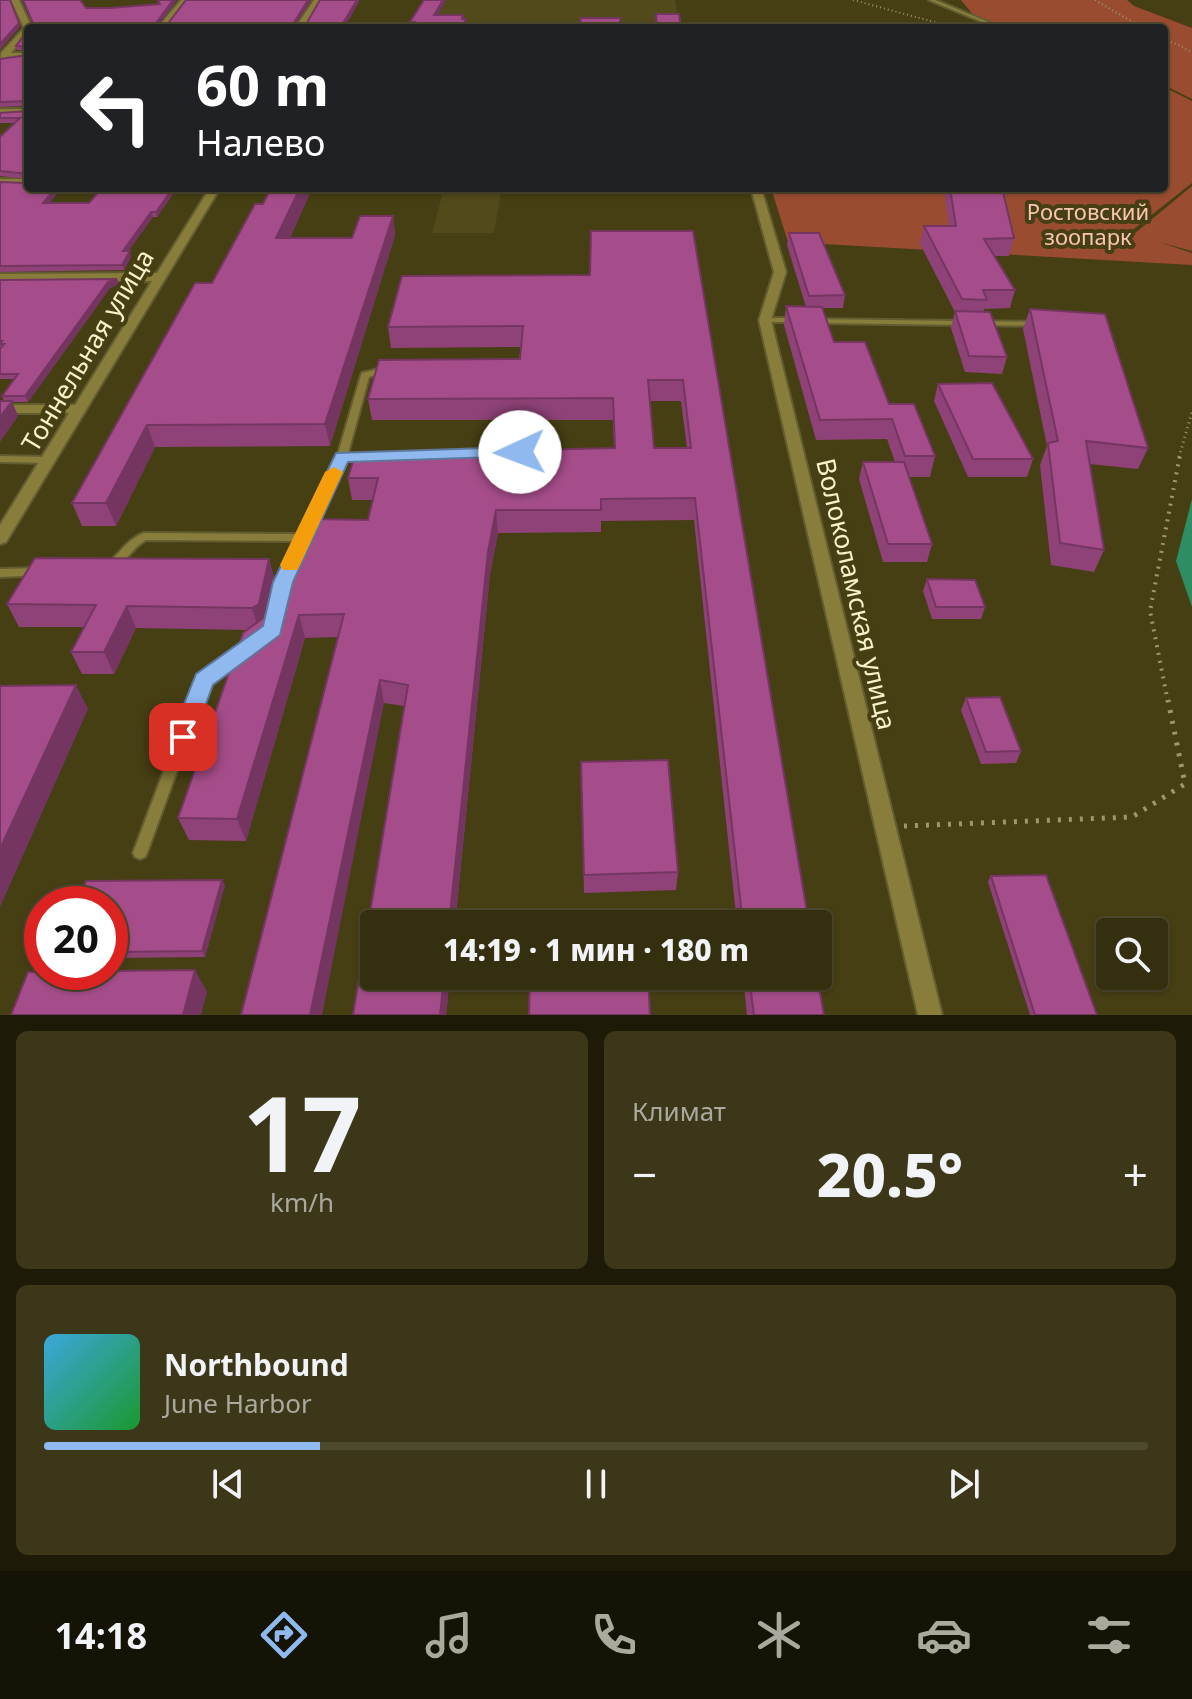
<!DOCTYPE html>
<html lang="ru">
<head>
<meta charset="utf-8">
<style>
	:root { --surface:#342f0f; --page:#3c3718; --text:#f1f3f6; --muted:#a9a99e; --line:#4e4a2f; --accent:#90b9f0 }
	body { margin:0; font-family:"Noto Sans",sans-serif; background:var(--page); color:var(--text); height:100vh; display:flex; flex-direction:column; font-size:30px; white-space:nowrap }
	* { box-sizing:border-box; margin:0 }
	p { font-size:26px; color:var(--muted) }
	.icon { flex:none; width:44px; height:44px; fill:none; stroke:currentColor; stroke-width:2; stroke-linecap:round; stroke-linejoin:round }
	.map { position:relative; height:1015px; overflow:hidden }
	.panel { display:flex; flex-direction:column; gap:16px; padding:16px; background:#1d1a08; flex:1 }
	.panel>* { flex:none }
	.top-card { position:absolute; left:24px; top:24px; width:1144px; height:168px; border-radius:8px; box-shadow:0 2px 6px #0004,0 0 0 2px var(--line); background:#202124; color:#fff; overflow:hidden }
	.buttons { position:absolute; left:1096px; top:918px; display:grid; gap:16px }
	.buttons a { display:grid; place-items:center; width:72px; height:72px; border-radius:8px; background:var(--surface); box-shadow:0 2px 6px #0004,0 0 0 2px var(--line); font-size:40px }
	.speed { position:absolute; left:24px; top:886px; display:flex; gap:16px; font-size:40px; font-weight:700; text-align:center }
	.speed>* { display:grid; place-content:center; width:104px; height:104px; border-radius:50%; background:var(--surface); box-shadow:0 2px 6px #0004,0 0 0 2px var(--line); line-height:1 }
	.speed .limit { border:12px solid #d22; background:#fff; color:#111 }
	.pin { position:absolute; display:grid; place-items:center; width:68px; height:68px; color:#fff; margin:-34px; border-radius:16px; box-shadow:0 4px 12px #0006 }
	.me { position:absolute; width:88px; margin:-44px; rotate:268deg; stroke-linejoin:round; filter:drop-shadow(0 0 6px #0008) }
	.turn { display:flex; align-items:center; gap:28px; height:168px; padding:0 40px; font-size:36px }
	.turn .icon { width:104px; height:104px; stroke-width:2.5 }
	.turn b { display:block; font-size:56px; line-height:68px }
	.big { font-size:60px; font-weight:800; line-height:1.1 }
	.panel .tile { flex:1; display:flex; flex-direction:column; justify-content:center; gap:12px; min-width:0; padding:0 28px; border-radius:12px; background:var(--page) }
	.panel .dial { align-items:center; gap:0 }
	.dial b { font-size:104px; line-height:1 }
	.song { display:flex; align-items:center; gap:24px }
	.cover { width:96px; height:96px; border-radius:12px; background:linear-gradient(135deg,hsl(200 70% 55%),hsl(130 70% 35%)) }
	.played { height:8px; border-radius:4px; background:linear-gradient(90deg,var(--accent) 25%,var(--line) 25%) }
	.keys { display:flex; justify-content:space-around; direction:ltr }
	.heat { display:flex; justify-content:space-between; align-items:center; font-size:44px; direction:ltr }
	.panel .tiles { flex:1; display:grid; gap:16px; grid-template-columns:1fr 1fr }
	.tile:last-child { grid-column:span 2 }
	.trip { position:absolute; left:360px; top:910px; width:472px; height:80px; border-radius:8px; background:var(--surface); box-shadow:0 2px 6px #0004,0 0 0 2px var(--line); font-weight:800; line-height:80px; text-align:center }
	.dock { display:flex; height:128px; justify-content:space-around; align-items:center; background:#151306; color:var(--muted) }
	.dock .icon { width:56px; height:56px }
	.dock .selected { color:var(--accent) }
	.dock b { font-size:36px; color:var(--text) }
	.map>svg:first-child { display:block }
	.built { fill:#524a1b }
	.green { fill:#994c30 }
	.water { fill:#2e8d63 }
	.lines { fill:none; stroke-linecap:round; stroke-linejoin:round }
	.service-casing { stroke:#625c31; stroke-width:4 }
	.minor-casing { stroke:#625c31; stroke-width:4 }
	.path-far3 { stroke:#9d976e; stroke-width:2; stroke-dasharray:1 3; stroke-linecap:butt }
	.path-far2 { stroke:#9d976e; stroke-width:3; stroke-dasharray:1 4; stroke-linecap:butt }
	.path-far1 { stroke:#9d976e; stroke-width:4; stroke-dasharray:2 6; stroke-linecap:butt }
	.path { stroke:#9d976e; stroke-width:5; stroke-dasharray:3 8; stroke-linecap:butt }
	.service { fill:#887d3a; fill-rule:evenodd }
	.minor { fill:#887d3a; fill-rule:evenodd }
	.wall { fill:#8e4277; fill-rule:evenodd }
	.shaded-wall { fill:#743661 }
	.building { fill:#a54d8a; stroke:#743661; stroke-width:2; fill-rule:evenodd }
	.route { fill:#90b9f0; stroke:#5e789c; stroke-width:2 }
	.slow { fill:#f59e0b }
	.labels { text-anchor:middle; dominant-baseline:central; stroke-width:8; stroke-linejoin:round; paint-order:stroke }
	.far-park-label { font-size:22px; fill:#fac5b2; stroke:#463f14 }
	.street-label { font-size:26px; fill:#f8f2cb; stroke:#463f14 }
</style>
</head>
<body>
<div class="map">
<svg width="1192" height="1015" viewBox="0 0 1192 1015">
	<rect width="100%" height="100%" fill="#463f14"/>
	<path class="built" d="M427,0H675L680,28H396H414Z
		M444,188H721L727,190L501,192L494,233H432Z"/>
	<path class="green" d="M961,0H1127L1134,6L1192,28V99L1164,85V28H984Z
		M1164,87L1192,101V183L1130,232L1134,234L1192,186V251L1159,242L1192,253V265L788,242L771,188H1164Z"/>
	<path class="water" d="M1192,499V607L1176,561Z"/>
	<g class="lines">
		<defs>
			<path id="service" d="M929,0H935L1003,28H997Z
				M762,318H795L799,320L795,322H762Z
				M812,319L963,321L967,323L963,325L815,323L811,321Z
				M980,321L1039,322L1043,324L1039,326L983,325H980Z
				M386,367L389,368V372L369,377L347,457L306,538L292,573H284L283,570L294,541L146,540C133,547 127,562 113,568L109,567L108,564C119,553 129,538 144,533L298,534L337,457L361,375L362,373Z
				M520,449L523,450L525,452L523,454L419,458L414,455L419,452Z
				M0,456L48,457L53,460L48,463L0,462Z
				M38,568L42,569L43,572L42,575L0,577V569Z
				M245,646L249,647L251,650L249,653L209,683L147,853L145,857L140,859L135,857L133,853L198,680L200,677L241,647Z"/>
			<path id="minor" d="M11,0H19L32,28H28V33L11,53H28V57H7L0,62L1,53L24,28Z
				M181,0H189L165,28H157Z
				M314,0H322L303,28H295Z
				M0,109H28V115H0Z
				M0,179H28V185H0Z
				M210,188H220L6,542L0,544V525L69,413H0V405H75L152,281L0,282V274L157,273Z
				M751,188H761L786,272L771,320L942,1015H918L759,320L774,272Z"/>
		</defs>
		<use href="#service" class="service-casing"/>
		<use href="#minor" class="minor-casing"/>
		<path class="path-far3" d="M853,0L949,26L959,24
			M1095,0L1143,28
			M1164,38L1192,52"/>
		<path class="path-far2" d="M1179,457L1192,412"/>
		<path class="path-far1" d="M1168,702L1150,611L1180,455"/>
		<path class="path" d="M904,826L1132,817L1185,784L1168,700"/>
		<use href="#service" class="service"/>
		<use href="#minor" class="minor"/>
	</g>
	<path class="wall" d="M28,30V51L17,50L16,46Z
		M28,55V106L0,107V59Z
		M28,111V188L49,203H89L177,188L157,217H153L128,251L131,257L124,270L0,272V182L26,183L28,179L0,176V137L15,123H0V113Z
		M271,188H312L290,238H352L393,216L395,235L330,446L155,447L116,526H82L72,503L263,204Z
		M370,188H393L392,193H370Z
		M944,188H1002L1014,238L1009,256H995L1015,290L1010,308L984,309V312L1007,357L1002,374L965,372L951,328L955,312L920,244L924,226H949Z
		M693,231L809,924H737L694,520L601,521V532L498,533L490,574L446,1015H353L404,706L384,703L338,637L305,638L246,841L189,840L178,818L247,630L136,628L114,674H82L71,652L84,627H19L7,604L269,559L275,581L268,614L275,609L300,559L368,520L373,500H352L348,478L533,455L614,448L613,420H372L368,399L520,359L521,347L391,348L388,327L590,275ZM650,401H681L687,448H654Z
		M789,233L845,295L843,308H822L834,342L935,456L930,477H909L932,544L927,562H883L859,479L863,462H895L887,439L816,440L784,325L786,306L806,307L787,245Z
		M117,279L119,284L110,288L28,402H12L18,416L4,401L2,396L14,379H0V349L1,347H0V280Z
		M1030,309L1148,448L1138,469L1090,464L1104,550L1094,572L1051,565L1040,465L1047,446L1023,329Z
		M938,384L1033,459L1027,477H968L934,401Z
		M927,579L985,607L981,619H932L923,591Z
		M966,698L1021,751L1016,763L981,764L961,710Z
		M581,762L678,872L676,890L584,893Z
		M991,876L1097,1015H1030L988,882Z
		M225,885L205,957L110,958V904Z
		M743,976H817L824,1015H747Z"/>
	<path class="shaded-wall" d="M173,0H177L157,28L154,26Z
		M308,0H311L294,28L292,26Z
		M357,0H359V2L350,18L343,28H340Z
		M443,0H446L435,20L434,15Z
		M19,23L20,27L0,50V44Z
		M56,188H62L45,208L43,203Z
		M173,188H177L157,217L156,212Z
		M300,188H312L281,258L276,238Z
		M151,212L153,217L124,257L123,251Z
		M393,216L395,235L330,446L325,424Z
		M130,251L131,257L124,270L122,265Z
		M117,279L119,284L110,288L28,402L25,396L108,282Z
		M12,401L18,416L0,442V417Z
		M147,425L155,447L116,526L106,503Z
		M496,510L498,533L490,574L455,924H449L488,552Z
		M269,559L275,581L265,626L259,631L252,608Z
		M127,606L136,628L114,674L104,652Z
		M299,615L305,638L246,841L237,819Z
		M380,680L384,703L322,1015H310Z
		M76,685L88,709L0,907V849Z
		M222,880L225,885L205,957L202,951Z
		M195,970L207,992L201,1015H183Z
		M444,976H450L446,1015H440Z"/>
	<path class="building" d="M0,0H10L19,23L0,44Z
		M23,0H80L86,8H110L160,4L158,0H173L154,26H166L186,0H308L292,26H305L320,0H357L340,28H29L33,23Z
		M424,0H443L434,15H463L462,19H466L462,28H412L415,22H410Z
		M656,14H679L681,28H657Z
		M581,18H620V28H519L580,27Z
		M28,30V47L16,46Z
		M28,55V106L26,101L0,102V59Z
		M28,111V174L0,171V137L20,118H0V113Z
		M28,178V188H56L43,203H89L102,188H173L156,212H151L123,251H130L122,265L0,266V182L26,183Z
		M271,188H300L276,238H352L360,216H393L325,424L147,425L106,503H72L195,283H212L255,204H263Z
		M950,188H1002L1014,238L984,239L1015,290H983L987,300L962,299L924,226H956Z
		M591,231H693L809,924H743L695,498L601,499V510H496L488,552L449,924H374V976H444L440,1015H353L408,685L380,680L310,1015H241L344,614L299,615L237,819L178,818L243,633L275,609L285,559H300L313,519L368,520L378,478H348L355,455H533V450L615,448L613,398L368,399L379,360L520,359L523,326L388,327L402,276L590,275ZM648,380H683L691,448H654Z
		M789,233H819L845,295L809,296Z
		M117,279L108,282L25,396H2L18,374H0V349L4,344H0L2,341H0V280Z
		M786,306L822,307L834,342H865L889,404H914L935,456H905L892,419L820,420Z
		M1030,309L1105,314L1148,448L1086,441L1104,550L1060,543L1048,443L1058,441Z
		M955,311L990,312L1007,357L969,356Z
		M992,383L1033,459H973L938,384Z
		M0,401H12L0,417Z
		M863,462H904L932,544H888Z
		M35,558L269,559L259,604L252,608L127,606L104,652H71L96,605L7,604Z
		M927,579L975,580L985,607H936Z
		M76,685L0,849V686Z
		M1000,697L1021,751L986,752L966,698Z
		M668,760L678,872L584,875L581,762Z
		M1046,875L1097,1015H1035L991,876Z
		M222,880L202,951L110,952V904H77L86,881Z
		M195,970L183,1015H11L28,972H110V971Z
		M530,976H648L650,1015H529Z
		M749,976H817L824,1015H754Z"/>
	<path class="route" d="M520,447L526,448V456L348,462L293,582L280,635L213,685L191,744H175L171,737L196,674L263,626L273,582L336,453Z"/>
	<path class="slow" d="M334,467L343,472L300,565L297,570H283L280,565L325,472Z"/>
	<g class="labels">
		<g class="far-park-label">
			<text x="1088" y="211">Ростовский<tspan x="1088" dy="25">зоопарк</tspan></text>
		</g>
		<g class="street-label">
			<text transform="translate(87 350) rotate(-59)">Тоннельная улица</text>
			<text transform="translate(857 594) rotate(77)">Волоколамская улица</text>
		</g>
	</g>
</svg>
<div class="buttons">
<a><svg class="icon" aria-label="search" viewBox="0 0 24 24"><circle cx="10" cy="10" r="6"/><path d="M15 15l6 6"/></svg></a>
</div>
<div class="speed"><div class="limit">20</div></div>
<div class="pin" style="left:183px;top:737px;background:#d93025"><svg class="icon" aria-label="arrive" viewBox="0 0 24 24"><path d="M6 21V4h12l-3 4 3 4H6"/></svg></div>
<svg class="me" style="left:520px;top:452px" viewBox="-20 -20 40 40"><circle r="19" fill="#fff"/><path d="M0-13L10 11 0 6-10 11z" fill="#90b9f0"/></svg>
<div class="trip">14:19 · 1 мин · 180 m</div>
<div class="top-card">
<div class="turn"><svg class="icon" aria-label="left" viewBox="0 0 24 24"><path d="M17 20v-9H6M10 6l-5 5 5 5"/></svg><div><b>60 m</b>Налево</div></div>
</div>
</div>
<section class="panel">
<div class="tiles">
<div class="tile dial"><b>17</b><p>km/h</p></div>
<div class="tile"><p>Климат</p>
<div class="heat"><a>−</a><b class="big">20.5°</b><a>+</a></div>
</div>
<div class="tile">
<div class="song"><i class="cover"></i><div><b>Northbound</b><p>June Harbor</p></div></div>
<div class="played"></div>
<div class="keys"><svg class="icon" aria-label="previous" viewBox="0 0 24 24"><path d="M18 5L8 12l10 7zM5 5v14"/></svg><svg class="icon" aria-label="pause" viewBox="0 0 24 24"><path d="M8 5v14M16 5v14"/></svg><svg class="icon" aria-label="next" viewBox="0 0 24 24"><path d="M6 5l10 7-10 7zM19 5v14"/></svg></div>
</div>
</div>
</section>
<nav class="dock">
<b>14:18</b>
<svg class="icon selected" aria-label="directions" viewBox="0 0 24 24"><path d="M12 3l9 9-9 9-9-9zM9 14v-3h6M13 9l2 2-2 2"/></svg>
<svg class="icon" aria-label="music" viewBox="0 0 24 24"><path d="M9 18V5l10-2v13"/><circle cx="6" cy="18" r="3"/><circle cx="16" cy="16" r="3"/></svg>
<svg class="icon" aria-label="phone" viewBox="0 0 24 24"><path d="M5 4h4l2 5-3 2q2 4 5 5l2-3 5 2v4C11 20 4 13 5 4z"/></svg>
<svg class="icon" aria-label="climate" viewBox="0 0 24 24"><path d="M12 3v18M4 7l16 10M4 17L20 7"/></svg>
<svg class="icon" aria-label="car" viewBox="0 0 24 24"><path d="M5 17H2v-5l4-1 3-4h7l3 4 3 1v5h-3M9 17h6M6 11h13"/><circle cx="7" cy="17" r="2"/><circle cx="17" cy="17" r="2"/></svg>
<svg class="icon" aria-label="filters" viewBox="0 0 24 24"><path d="M4 7h16M4 17h16"/><circle cx="9" cy="7" r="2"/><circle cx="15" cy="17" r="2"/></svg>
</nav>
</body>
</html>
